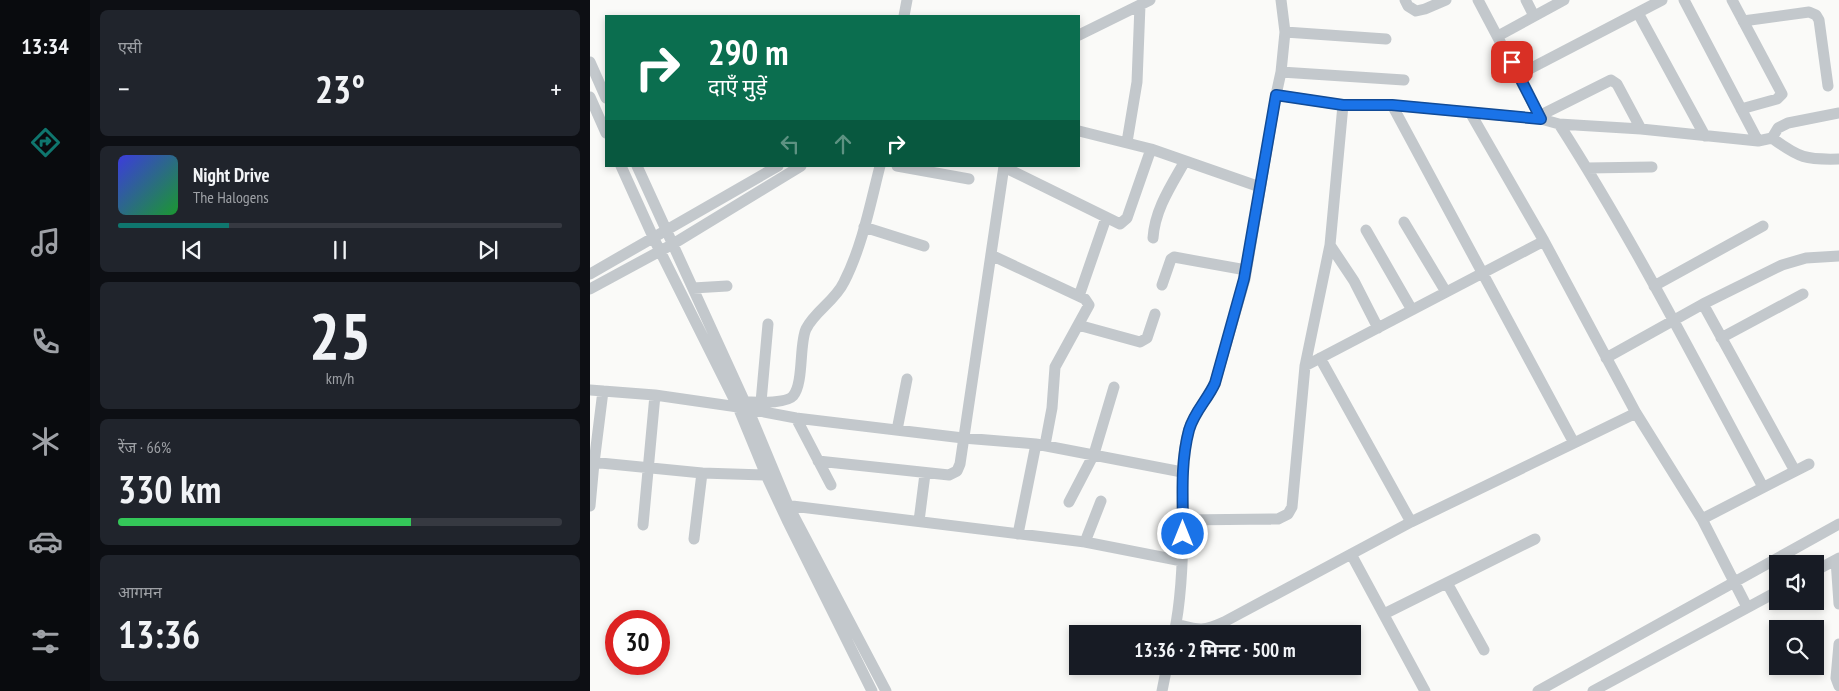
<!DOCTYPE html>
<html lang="hi">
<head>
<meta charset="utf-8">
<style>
	:root { --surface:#171b24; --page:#20242c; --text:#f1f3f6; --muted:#9ea1a6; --line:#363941; --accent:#0f766e }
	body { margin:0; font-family:"PT Sans Narrow","Noto Sans Devanagari",sans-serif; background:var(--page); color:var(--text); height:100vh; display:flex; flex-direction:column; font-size:19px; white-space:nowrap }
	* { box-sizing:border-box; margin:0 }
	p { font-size:16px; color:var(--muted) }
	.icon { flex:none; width:28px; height:28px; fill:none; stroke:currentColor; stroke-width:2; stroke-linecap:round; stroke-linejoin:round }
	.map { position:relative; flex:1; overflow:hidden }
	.side { display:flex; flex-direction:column; gap:10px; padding:10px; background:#0d0f14; width:500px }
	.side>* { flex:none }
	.top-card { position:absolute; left:15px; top:15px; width:475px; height:152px; border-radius:0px; box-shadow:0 2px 8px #0003; background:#0b6e4f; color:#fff; overflow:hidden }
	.controls { position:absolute; left:1179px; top:555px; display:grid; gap:10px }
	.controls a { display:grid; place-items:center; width:55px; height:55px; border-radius:0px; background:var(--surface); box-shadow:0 2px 8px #0003; font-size:25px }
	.speed { position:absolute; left:15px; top:610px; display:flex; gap:10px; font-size:25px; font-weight:700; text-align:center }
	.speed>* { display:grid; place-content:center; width:65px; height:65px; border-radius:50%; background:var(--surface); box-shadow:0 2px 8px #0003; line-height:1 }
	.speed .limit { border:8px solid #d22; background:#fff; color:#111 }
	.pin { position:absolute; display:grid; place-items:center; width:42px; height:42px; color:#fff; margin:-21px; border-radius:10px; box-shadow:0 2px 8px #0006 }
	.me { position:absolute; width:55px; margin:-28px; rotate:0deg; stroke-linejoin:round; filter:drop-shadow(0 0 4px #0008) }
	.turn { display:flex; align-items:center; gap:18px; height:105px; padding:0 20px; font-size:22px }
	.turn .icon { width:65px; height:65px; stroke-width:2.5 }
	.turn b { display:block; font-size:35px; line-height:42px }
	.lanes { display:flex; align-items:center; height:48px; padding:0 20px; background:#0003; justify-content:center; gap:25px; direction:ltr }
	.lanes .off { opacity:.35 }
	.big { font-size:38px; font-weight:700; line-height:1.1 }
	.side .tile { flex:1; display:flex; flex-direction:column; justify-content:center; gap:8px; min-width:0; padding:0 18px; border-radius:8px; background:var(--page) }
	.side .dial { align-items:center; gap:0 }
	.dial b { font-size:65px; line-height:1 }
	.song { display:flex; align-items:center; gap:15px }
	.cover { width:60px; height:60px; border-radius:8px; background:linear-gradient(135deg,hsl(240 70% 55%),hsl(130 70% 35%)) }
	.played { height:5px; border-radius:2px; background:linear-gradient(90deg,var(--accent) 25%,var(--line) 25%) }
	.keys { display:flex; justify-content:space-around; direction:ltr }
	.heat { display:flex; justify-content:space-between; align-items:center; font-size:28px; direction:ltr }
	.charge { height:8px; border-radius:4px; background:linear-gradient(90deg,#34c759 66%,var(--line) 0) }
	.trip { position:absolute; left:479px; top:625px; width:292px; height:50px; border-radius:0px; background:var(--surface); box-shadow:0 2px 8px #0003; font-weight:700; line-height:50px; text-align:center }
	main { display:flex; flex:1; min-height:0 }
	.tab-bar { display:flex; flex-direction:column; width:90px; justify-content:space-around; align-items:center; background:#090b0e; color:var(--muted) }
	.tab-bar .icon { width:35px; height:35px }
	.tab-bar .current { color:var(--accent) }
	.tab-bar b { font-size:22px; color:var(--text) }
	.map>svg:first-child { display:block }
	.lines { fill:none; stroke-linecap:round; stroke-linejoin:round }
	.street { stroke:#c3c8cc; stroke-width:11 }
	.route-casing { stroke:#114b97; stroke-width:12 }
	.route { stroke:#1a73e8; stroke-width:9 }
</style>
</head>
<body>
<main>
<nav class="tab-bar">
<b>13:34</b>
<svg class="icon current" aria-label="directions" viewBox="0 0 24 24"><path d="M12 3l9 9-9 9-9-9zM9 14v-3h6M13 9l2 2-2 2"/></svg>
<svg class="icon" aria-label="music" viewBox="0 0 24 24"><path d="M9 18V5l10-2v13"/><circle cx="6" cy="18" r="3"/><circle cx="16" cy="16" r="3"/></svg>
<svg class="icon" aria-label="phone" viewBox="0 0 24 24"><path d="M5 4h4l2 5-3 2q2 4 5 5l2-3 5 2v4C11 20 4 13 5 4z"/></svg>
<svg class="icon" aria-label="climate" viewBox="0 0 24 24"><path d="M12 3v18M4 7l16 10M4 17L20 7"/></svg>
<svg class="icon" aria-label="car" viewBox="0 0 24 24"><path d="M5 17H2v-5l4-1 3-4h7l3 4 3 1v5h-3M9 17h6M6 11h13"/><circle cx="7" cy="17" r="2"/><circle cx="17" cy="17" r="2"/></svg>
<svg class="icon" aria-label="filters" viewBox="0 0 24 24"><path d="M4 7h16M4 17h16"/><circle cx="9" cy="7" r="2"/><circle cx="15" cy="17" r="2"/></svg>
</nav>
<section class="side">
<div class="tile"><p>एसी</p>
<div class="heat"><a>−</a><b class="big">23°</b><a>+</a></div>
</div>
<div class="tile">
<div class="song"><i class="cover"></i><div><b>Night Drive</b><p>The Halogens</p></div></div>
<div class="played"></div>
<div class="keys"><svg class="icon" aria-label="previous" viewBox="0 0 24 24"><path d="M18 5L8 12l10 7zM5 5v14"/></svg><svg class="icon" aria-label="pause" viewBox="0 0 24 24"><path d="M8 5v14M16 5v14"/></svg><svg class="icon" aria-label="next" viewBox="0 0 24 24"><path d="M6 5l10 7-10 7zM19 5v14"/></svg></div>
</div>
<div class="tile dial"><b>25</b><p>km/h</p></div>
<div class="tile"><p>रेंज · 66%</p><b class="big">330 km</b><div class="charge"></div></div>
<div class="tile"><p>आगमन</p><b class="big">13:36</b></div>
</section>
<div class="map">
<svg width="1249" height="691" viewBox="0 0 1249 691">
	<rect width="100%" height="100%" fill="#fafaf8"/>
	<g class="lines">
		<path class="street" d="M815,0L818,6L826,11L835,9L856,0
			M888,0L951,119
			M936,0L944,16
			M1094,0L1168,141
			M1142,0L1192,94L1187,99L1151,109
			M1048,13L1115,136
			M314,16L317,0
			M1153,21L1219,12L1226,15L1229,20L1238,86
			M695,32L796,39
			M489,35L560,0
			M908,36L974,0
			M0,62L16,98
			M691,72L814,80
			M928,75L1072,0
			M686,95L753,105H802L951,119L969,124L1051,129L1168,141L1182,138C1209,158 1216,160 1249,159
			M0,97L16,133
			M802,105L984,443
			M881,114L954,241L1046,413L1112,519L1157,607
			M949,116L1021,80L1027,84L1051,129
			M969,124C1044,241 1107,365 1173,487
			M489,131L561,149L670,187
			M1182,138L1188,128L1198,123L1249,113
			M537,142L547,82L550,5
			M31,166L64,239L148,407L176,475L197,520L282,691
			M47,166L158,409L198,505L296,691
			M307,166L379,179
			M414,167L530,224L537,218L561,149
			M997,168L1062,167
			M814,222L856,292
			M274,227L334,246
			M776,230L822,310
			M563,238C565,209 581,186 595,161
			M740,245L764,281L788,328
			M401,255L495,299L499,305L465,367L462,408L455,445
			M0,274L188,166
			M572,285L581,259L584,257L656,270
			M1064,286L1173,226
			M103,288L137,286
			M0,289L83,244L211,166
			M489,296L516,218
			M1113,304L1205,471
			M488,325L550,342L557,338L565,314
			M1131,338L1213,294
			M730,358L821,522
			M1016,358L1113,304L1192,265L1216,258L1249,256
			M715,366L954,241
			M0,390L65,395L148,407L206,418L373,438L446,444L592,472
			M155,402C166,402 196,404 203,396C214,383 209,344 216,329C225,311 245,301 254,282C272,247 280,205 290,166
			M171,402L178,324
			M206,418L241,485
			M307,430L317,379
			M228,461L359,475L367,471L370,464L414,166
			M0,462L112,473L176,475
			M479,502L504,454L524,387
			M194,505L495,542L592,561
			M0,506L4,463L13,391
			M1112,519L1219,464
			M593,520L688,519L698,514L702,507L715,366L740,245L753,105
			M329,521L335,474
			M53,525L65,395
			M428,534L446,444
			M104,539L112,473
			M495,542L511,501
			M761,554L835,691
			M1246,560L1249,604
			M1225,571L1249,558
			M857,583L894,650
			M794,614L945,539
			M586,624C609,630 612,632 634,622L821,522L1046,413
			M584,634C592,597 593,557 593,520C593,489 590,459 599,429C604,412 618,399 625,383L655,279L686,95L691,72L695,32L691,0
			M1249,644L1246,678L1249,686
			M572,691L577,666
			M948,691L1249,524
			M1003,691L1188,591"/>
	</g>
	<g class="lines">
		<defs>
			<path id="route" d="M593,534C593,499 590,464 599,430C604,412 618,399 625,383L654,279L686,95L753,105H802L951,119L922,62"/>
		</defs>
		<use href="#route" class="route-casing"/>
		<use href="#route" class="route"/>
	</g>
</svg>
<div class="controls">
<a><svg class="icon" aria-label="sound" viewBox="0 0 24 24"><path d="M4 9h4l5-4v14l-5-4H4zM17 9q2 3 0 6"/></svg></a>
<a><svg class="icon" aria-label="search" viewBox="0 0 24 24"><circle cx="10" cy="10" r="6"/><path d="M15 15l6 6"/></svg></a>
</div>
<div class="speed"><div class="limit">30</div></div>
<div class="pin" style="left:922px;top:62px;background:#d93025"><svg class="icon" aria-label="arrive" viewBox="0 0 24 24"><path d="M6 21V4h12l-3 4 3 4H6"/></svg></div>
<svg class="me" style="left:593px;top:534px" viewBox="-20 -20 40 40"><circle r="17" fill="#1a73e8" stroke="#fff" stroke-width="3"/><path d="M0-11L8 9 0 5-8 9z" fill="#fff"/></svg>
<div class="trip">13:36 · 2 मिनट · 500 m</div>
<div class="top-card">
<div class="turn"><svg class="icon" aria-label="right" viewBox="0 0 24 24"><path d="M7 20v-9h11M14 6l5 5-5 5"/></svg><div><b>290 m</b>दाएँ मुड़ें</div></div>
<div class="lanes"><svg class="icon off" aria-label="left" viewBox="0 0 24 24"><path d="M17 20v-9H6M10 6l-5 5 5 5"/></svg><svg class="icon off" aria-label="ahead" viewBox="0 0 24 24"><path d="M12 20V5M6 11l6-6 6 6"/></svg><svg class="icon" aria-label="right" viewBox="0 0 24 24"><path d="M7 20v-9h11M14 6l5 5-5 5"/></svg></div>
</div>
</div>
</main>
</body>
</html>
